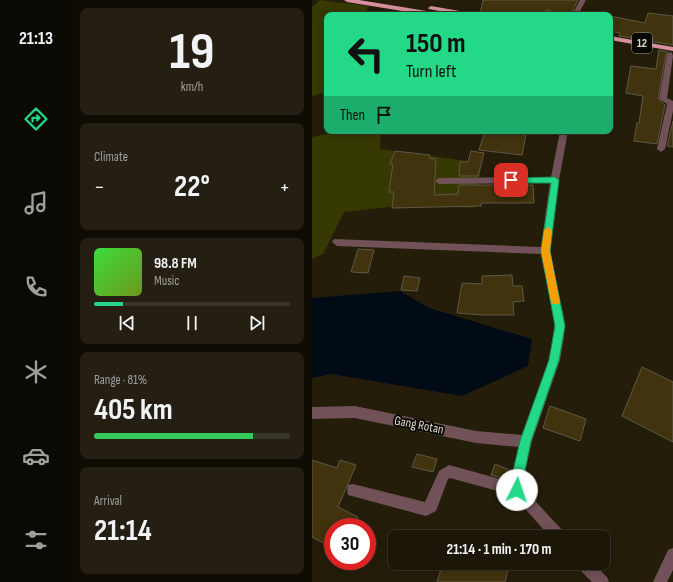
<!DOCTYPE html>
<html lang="en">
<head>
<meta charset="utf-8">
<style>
	:root { --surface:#1b1608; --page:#241f12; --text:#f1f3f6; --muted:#a09f9c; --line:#393529; --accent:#23d887 }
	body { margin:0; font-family:"Sofia Sans Condensed",sans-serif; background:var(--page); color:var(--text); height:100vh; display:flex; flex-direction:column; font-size:15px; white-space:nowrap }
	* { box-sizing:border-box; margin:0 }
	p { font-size:13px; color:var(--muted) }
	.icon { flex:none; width:22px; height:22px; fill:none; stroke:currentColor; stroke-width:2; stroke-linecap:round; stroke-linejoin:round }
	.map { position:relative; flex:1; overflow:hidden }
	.sheet { display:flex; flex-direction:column; gap:8px; padding:8px; background:#0f0c04; width:240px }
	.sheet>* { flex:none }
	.hud { position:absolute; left:12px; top:12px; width:289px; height:122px; border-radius:8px; box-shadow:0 2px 10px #0003,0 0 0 1px var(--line); background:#23d887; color:#111; overflow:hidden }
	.speed { position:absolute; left:12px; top:518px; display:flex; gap:8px; font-size:20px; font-weight:700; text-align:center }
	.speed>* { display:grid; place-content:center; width:52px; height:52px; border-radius:50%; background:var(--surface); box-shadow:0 2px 10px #0003,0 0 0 1px var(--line); line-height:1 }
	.speed .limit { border:6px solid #d22; background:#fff; color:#111 }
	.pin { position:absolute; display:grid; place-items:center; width:34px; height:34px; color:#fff; margin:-17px; border-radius:8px; box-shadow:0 2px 6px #0006 }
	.me { position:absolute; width:44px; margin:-22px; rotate:4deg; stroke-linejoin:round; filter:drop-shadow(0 0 3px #0008) }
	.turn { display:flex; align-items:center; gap:14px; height:84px; padding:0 16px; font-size:18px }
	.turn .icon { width:52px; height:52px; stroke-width:2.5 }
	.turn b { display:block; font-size:28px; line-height:34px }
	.then { display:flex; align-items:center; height:38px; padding:0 16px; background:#0003; gap:8px; font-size:15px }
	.big { font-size:30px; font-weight:700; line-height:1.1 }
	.sheet .card { flex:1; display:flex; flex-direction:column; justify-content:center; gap:6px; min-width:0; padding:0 14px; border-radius:8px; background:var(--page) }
	.sheet .dial { align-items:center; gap:0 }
	.dial b { font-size:52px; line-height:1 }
	.song { display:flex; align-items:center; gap:12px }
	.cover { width:48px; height:48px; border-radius:6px; background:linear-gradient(135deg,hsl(120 70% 55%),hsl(80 70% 35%)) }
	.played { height:4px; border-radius:2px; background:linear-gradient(90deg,var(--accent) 15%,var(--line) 15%) }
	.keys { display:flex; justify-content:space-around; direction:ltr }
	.heat { display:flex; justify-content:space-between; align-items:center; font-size:22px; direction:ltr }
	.charge { height:6px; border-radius:3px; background:linear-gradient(90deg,#34c759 81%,var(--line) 0) }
	.trip { position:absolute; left:76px; top:530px; width:222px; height:40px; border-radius:8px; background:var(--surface); box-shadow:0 2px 10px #0003,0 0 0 1px var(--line); font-weight:700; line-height:40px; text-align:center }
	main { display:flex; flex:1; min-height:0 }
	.dock { display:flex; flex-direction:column; width:72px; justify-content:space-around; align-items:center; background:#0b0903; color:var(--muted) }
	.dock .icon { width:28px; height:28px }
	.dock .on { color:var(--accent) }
	.dock b { font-size:18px; color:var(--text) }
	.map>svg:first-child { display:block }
	.green { fill:#373903 }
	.water { fill:#000b16 }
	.building { fill:#40330d; stroke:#5f5844 }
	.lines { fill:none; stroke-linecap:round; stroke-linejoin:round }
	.minor { fill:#715258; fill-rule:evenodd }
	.trunk { fill:#d7909e; fill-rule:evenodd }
	.route { fill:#23d887; stroke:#178c58 }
	.slow { fill:#f59e0b }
	.labels { text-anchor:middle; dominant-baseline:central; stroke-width:4; stroke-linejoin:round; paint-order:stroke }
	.shield { fill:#0a0803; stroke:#9f9c92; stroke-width:1 }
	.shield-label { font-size:12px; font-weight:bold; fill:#dfdbcf }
	.street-label { font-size:13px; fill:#dfdbcf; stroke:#0a0803 }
</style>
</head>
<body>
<main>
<nav class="dock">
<b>21:13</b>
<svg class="icon on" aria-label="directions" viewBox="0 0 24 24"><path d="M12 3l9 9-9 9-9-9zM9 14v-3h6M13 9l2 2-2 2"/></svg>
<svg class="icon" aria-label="music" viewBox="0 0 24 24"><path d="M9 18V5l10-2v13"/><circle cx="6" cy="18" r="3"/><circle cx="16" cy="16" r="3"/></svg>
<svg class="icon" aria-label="phone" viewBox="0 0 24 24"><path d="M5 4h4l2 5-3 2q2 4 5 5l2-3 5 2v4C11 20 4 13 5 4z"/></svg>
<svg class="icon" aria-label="climate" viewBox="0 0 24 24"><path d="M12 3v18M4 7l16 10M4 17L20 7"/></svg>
<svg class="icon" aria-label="car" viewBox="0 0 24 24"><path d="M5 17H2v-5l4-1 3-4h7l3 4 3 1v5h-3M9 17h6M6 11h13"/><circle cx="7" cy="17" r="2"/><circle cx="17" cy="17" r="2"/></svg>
<svg class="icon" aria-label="filters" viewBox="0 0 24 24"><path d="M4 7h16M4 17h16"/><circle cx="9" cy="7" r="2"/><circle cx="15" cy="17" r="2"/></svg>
</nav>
<section class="sheet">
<div class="card dial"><b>19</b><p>km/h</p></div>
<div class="card"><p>Climate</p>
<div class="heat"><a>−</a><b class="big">22°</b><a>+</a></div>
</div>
<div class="card">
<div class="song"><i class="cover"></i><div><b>98.8 FM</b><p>Music</p></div></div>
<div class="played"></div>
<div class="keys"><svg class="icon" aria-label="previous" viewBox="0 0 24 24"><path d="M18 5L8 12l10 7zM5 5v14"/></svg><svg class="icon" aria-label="pause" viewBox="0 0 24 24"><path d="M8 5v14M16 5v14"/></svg><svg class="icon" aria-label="next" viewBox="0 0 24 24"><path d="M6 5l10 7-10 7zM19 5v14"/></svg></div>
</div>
<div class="card"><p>Range · 81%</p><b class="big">405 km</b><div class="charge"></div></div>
<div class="card"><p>Arrival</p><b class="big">21:14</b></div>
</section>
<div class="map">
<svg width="361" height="582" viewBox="0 0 361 582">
	<rect width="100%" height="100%" fill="#241d0a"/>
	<path class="green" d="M8,0L57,6L51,15H15V92L0,96V7Z
		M28,131H69L68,149L170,163L161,208L103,204L32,212L11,254L0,259V137Z"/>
	<path class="water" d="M88,291L117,308L220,339L216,366L150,396L19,374L0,378V298Z"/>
	<path class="building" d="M171,0H266L259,14L234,10L233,15L168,14Z
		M336,13L361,16V45L307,36L308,33L298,31V16L333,23Z
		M347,50L356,52L354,54L346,99L353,105L345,144L322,141L325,123H327L331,96L314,93L319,66L344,69Z
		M361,121V147L355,146Z
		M173,131L214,135L210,155L167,150Z
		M83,151L118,155L117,158L124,159L122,195L146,194L147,185H221L222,203H169V206L80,208L82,192H77L81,164H78Z
		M159,151L172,153L166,176H147L148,162H156Z
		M46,249L62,250L56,273L39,272Z
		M200,275L201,286H210L212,301L201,302L202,315H170L145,313L150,283L170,284V276Z
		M92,276L108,278L105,291L89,290Z
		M330,367L361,382V442L310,416Z
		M238,406L274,419L268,441L231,428Z
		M105,454L125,459L121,472L100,467Z
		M0,460L25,468L28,460L44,465L26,507L46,517L41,527H21V548L0,537Z
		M183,464L200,471L198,480L179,475Z
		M131,563H161L174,568L175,563H198L193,582H125Z"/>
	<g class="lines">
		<path class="minor" d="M268,0H274L266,15H260Z
			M358,52L360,53L361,56L355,98L361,101V111L353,149L349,152L345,149L355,104L347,99L355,54Z
			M248,131H256L247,180L238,251L241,272L252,317V337L248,360L220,441L211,480V488L252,532L254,537H238L201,495L138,478L136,479L124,511L114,516L36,495L35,490L36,485L41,484L113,502L127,471L137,465L199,482L207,447L164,443L43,418L0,419V407L43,406L164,431L210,435C222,401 245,353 242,317C240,296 232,276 229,254L25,246L20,242L22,239L229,247L238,183L127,184L123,181L127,178L239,177Z
			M361,548V570L355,582H341L356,550Z
			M264,563H281L295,577L297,582H280L266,568Z"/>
		<path class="trunk" d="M32,0H47L127,13L130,15H115L35,2Z
			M119,6L159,13L162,15H148L117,9L116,8Z
			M298,36L361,47V51L298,40Z"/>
	</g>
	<path class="route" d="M243,177L247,180L238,251L253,326L247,360L219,441L211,480V490L209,494L205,496L201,494L199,480L208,441L237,360L243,326L229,251L239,183H199L196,180L199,178Z"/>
	<path class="slow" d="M236,227L240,230L238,251L248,302L246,304H240L239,302L229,251L232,230Z"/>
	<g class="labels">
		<rect class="shield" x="320" y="33" width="20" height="20" rx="3"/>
		<g class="shield-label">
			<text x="330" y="43">12</text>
		</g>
		<g class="street-label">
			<text transform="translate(107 425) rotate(11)">Gang Rotan</text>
		</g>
	</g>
</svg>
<div class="speed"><div class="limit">30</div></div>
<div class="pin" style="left:199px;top:180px;background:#d93025"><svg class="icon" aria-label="arrive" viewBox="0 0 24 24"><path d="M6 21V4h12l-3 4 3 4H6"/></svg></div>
<svg class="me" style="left:205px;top:490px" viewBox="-20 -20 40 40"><circle r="19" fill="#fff"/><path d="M0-13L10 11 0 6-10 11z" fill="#23d887"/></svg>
<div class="trip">21:14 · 1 min · 170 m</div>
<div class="hud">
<div class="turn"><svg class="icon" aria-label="left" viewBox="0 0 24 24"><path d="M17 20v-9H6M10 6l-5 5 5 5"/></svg><div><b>150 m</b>Turn left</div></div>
<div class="then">Then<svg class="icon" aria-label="arrive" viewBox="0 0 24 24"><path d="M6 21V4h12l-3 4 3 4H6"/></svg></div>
</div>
</div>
</main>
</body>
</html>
